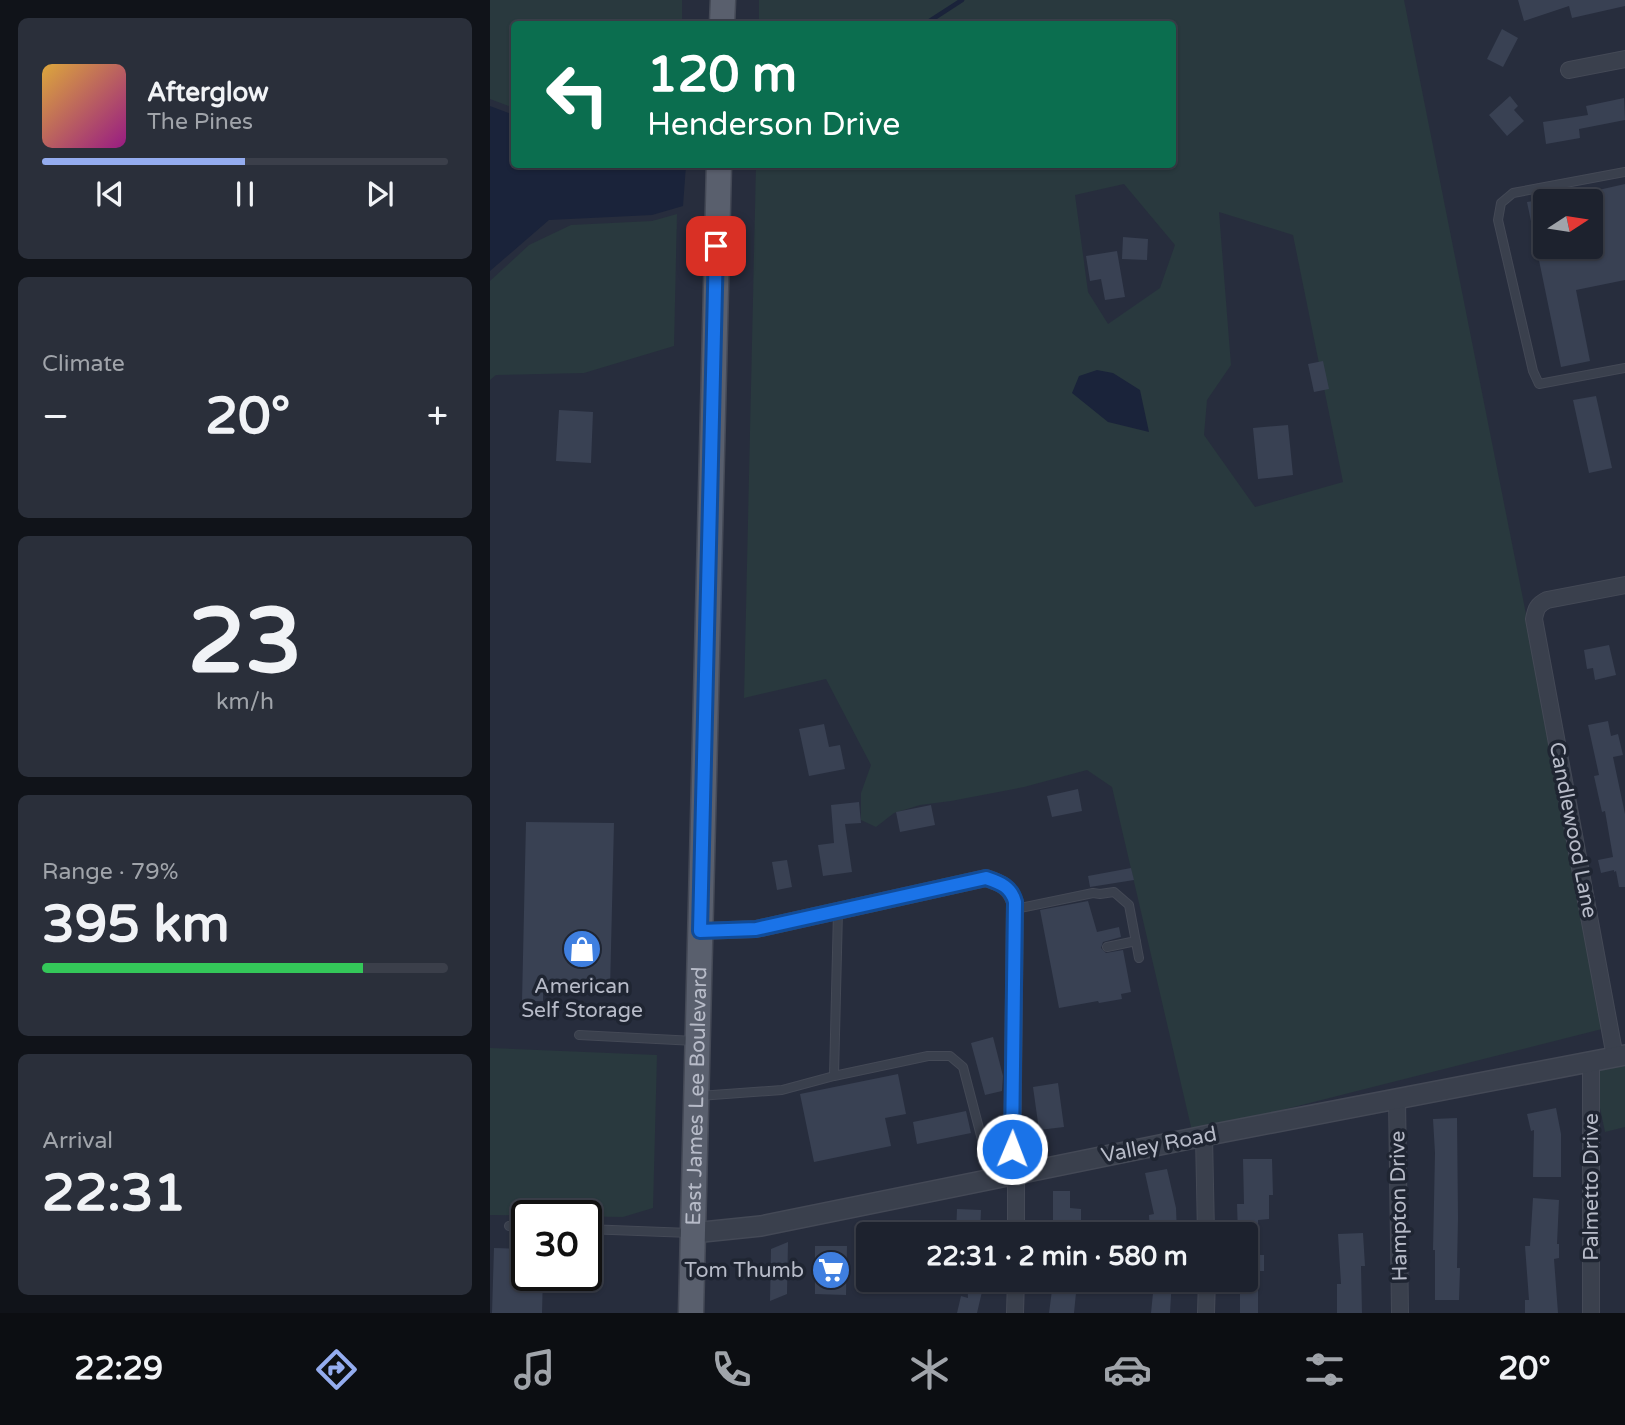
<!DOCTYPE html>
<html lang="en">
<head>
<meta charset="utf-8">
<style>
	:root { --surface:#1d222e; --page:#2a2f3a; --text:#f1f3f6; --muted:#a0a4aa; --line:#3b3f4a; --accent:#94acef }
	body { margin:0; font-family:"Varela Round",sans-serif; background:var(--page); color:var(--text); height:100vh; display:flex; flex-direction:column; font-size:26px; white-space:nowrap }
	* { box-sizing:border-box; margin:0 }
	p { font-size:23px; color:var(--muted) }
	.icon { flex:none; width:38px; height:38px; fill:none; stroke:currentColor; stroke-width:2; stroke-linecap:round; stroke-linejoin:round }
	.map { position:relative; flex:1; overflow:hidden }
	.side { display:flex; flex-direction:column; gap:18px; padding:18px; background:#101319; width:490px }
	.side>* { flex:none }
	.top-card { position:absolute; left:21px; top:21px; width:665px; height:147px; border-radius:7px; box-shadow:0 2px 5px #0004,0 0 0 2px var(--line); background:#0b6e4f; color:#fff; overflow:hidden }
	.needle { width:46px; rotate:78deg }
	.fabs { position:absolute; left:1043px; top:189px; display:grid; gap:14px }
	.fabs a { display:grid; place-items:center; width:70px; height:70px; border-radius:7px; background:var(--surface); box-shadow:0 2px 5px #0004,0 0 0 2px var(--line); font-size:35px }
	.speed { position:absolute; left:21px; top:1200px; display:flex; gap:14px; font-size:35px; font-weight:700; text-align:center }
	.speed>* { display:grid; place-content:center; width:91px; height:91px; border-radius:50%; background:var(--surface); box-shadow:0 2px 5px #0004,0 0 0 2px var(--line); line-height:1 }
	.speed .limit { border:4px solid #111; border-radius:10px; background:#fff; color:#111 }
	.pin { position:absolute; display:grid; place-items:center; width:60px; height:60px; color:#fff; margin:-30px; border-radius:14px; box-shadow:0 4px 10px #0006 }
	.me { position:absolute; width:77px; margin:-38px; rotate:1deg; stroke-linejoin:round; filter:drop-shadow(0 0 5px #0008) }
	.turn { display:flex; align-items:center; gap:24px; height:147px; padding:0 21px; font-size:32px }
	.turn .icon { width:91px; height:91px; stroke-width:2.5 }
	.turn b { display:block; font-size:49px; line-height:60px }
	.big { font-size:52px; font-weight:700; line-height:1.1 }
	.side .widget { flex:1; display:flex; flex-direction:column; justify-content:center; gap:10px; min-width:0; padding:0 24px; border-radius:10px; background:var(--page) }
	.side .dial { align-items:center; gap:0 }
	.dial b { font-size:91px; line-height:1 }
	.song { display:flex; align-items:center; gap:21px }
	.cover { width:84px; height:84px; border-radius:10px; background:linear-gradient(135deg,hsl(40 70% 55%),hsl(310 70% 35%)) }
	.played { height:7px; border-radius:4px; background:linear-gradient(90deg,var(--accent) 50%,var(--line) 50%) }
	.keys { display:flex; justify-content:space-around; direction:ltr }
	.heat { display:flex; justify-content:space-between; align-items:center; font-size:38px; direction:ltr }
	.charge { height:10px; border-radius:5px; background:linear-gradient(90deg,#34c759 79%,var(--line) 0) }
	.trip { position:absolute; left:366px; top:1222px; width:402px; height:70px; border-radius:7px; background:var(--surface); box-shadow:0 2px 5px #0004,0 0 0 2px var(--line); font-weight:700; line-height:70px; text-align:center }
	.tabs { display:flex; height:112px; justify-content:space-around; align-items:center; background:#0c0e12; color:var(--muted) }
	.tabs .icon { width:49px; height:49px }
	.tabs .on { color:var(--accent) }
	.tabs b { font-size:32px; color:var(--text) }
	main { display:flex; flex:1; min-height:0 }
	.map>svg:first-child { display:block }
	.green { fill:#29393e; fill-rule:evenodd }
	.water { fill:#1a233a }
	.lines { fill:none; stroke-linecap:round; stroke-linejoin:round }
	.stream { stroke:#1a233a; stroke-width:4.5 }
	.building { fill:#394153 }
	.service-casing { stroke:#444956; stroke-width:10 }
	.minor-casing { stroke:#444956; stroke-width:18 }
	.tertiary-casing { stroke:#444956; stroke-width:22 }
	.primary-casing { stroke:#444956; stroke-width:27 }
	.service { stroke:#3a404d; stroke-width:8 }
	.minor { stroke:#3a404d; stroke-width:16 }
	.tertiary { stroke:#3a404d; stroke-width:19 }
	.primary { stroke:#595f6d; stroke-width:24 }
	.route-casing { stroke:#114b97; stroke-width:18 }
	.route { stroke:#1a73e8; stroke-width:12 }
	.labels { text-anchor:middle; dominant-baseline:central; stroke-width:7; stroke-linejoin:round; paint-order:stroke }
	.street-label { font-size:21px; fill:#b7bbc8; stroke:#1f2532 }
	.poi-label { font-size:21px; fill:#b7bbc8; stroke:#1f2532 }
</style>
</head>
<body>
<main>
<section class="side">
<div class="widget">
<div class="song"><i class="cover"></i><div><b>Afterglow</b><p>The Pines</p></div></div>
<div class="played"></div>
<div class="keys"><svg class="icon" aria-label="previous" viewBox="0 0 24 24"><path d="M18 5L8 12l10 7zM5 5v14"/></svg><svg class="icon" aria-label="pause" viewBox="0 0 24 24"><path d="M8 5v14M16 5v14"/></svg><svg class="icon" aria-label="next" viewBox="0 0 24 24"><path d="M6 5l10 7-10 7zM19 5v14"/></svg></div>
</div>
<div class="widget"><p>Climate</p>
<div class="heat"><a>−</a><b class="big">20°</b><a>+</a></div>
</div>
<div class="widget dial"><b>23</b><p>km/h</p></div>
<div class="widget"><p>Range · 79%</p><b class="big">395 km</b><div class="charge"></div></div>
<div class="widget"><p>Arrival</p><b class="big">22:31</b></div>
</section>
<div class="map">
<svg width="1135" height="1313" viewBox="0 0 1135 1313">
	<rect width="100%" height="100%" fill="#272d3d"/>
	<path class="green" d="M0,0H192V24H24V108L0,99Z
		M269,0H914L1035,609L1112,1029L736,1124L702,1131L622,787L597,770L534,787L461,801L430,805L404,813L386,827L371,820V793L381,765L336,679L254,698L266,165L682,164V24H269ZM634,184L685,245L670,288L618,324L598,292L585,195ZM729,212L803,235L853,482L765,507L714,435L717,400L741,365Z
		M187,214L184,346L94,373L6,375L0,380V281L39,245L81,225L162,221Z
		M0,1048L167,1055L163,1208L133,1217L0,1215Z
		M1135,1063V1127L1115,1132L1109,1103L1110,1069Z"/>
	<path class="water" d="M0,106L24,115V164L196,165L193,206L162,215L59,220L0,271Z
		M607,370L623,373L650,390L659,432L618,422L582,393L589,376Z"/>
	<g class="lines">
		<path class="stream" d="M435,24L472,0"/>
	</g>
	<path class="building" d="M1028,0H1135V6L1082,18L1079,6L1034,21Z
		M1012,29L1028,38L1013,67L997,59Z
		M1020,96L1028,106L1024,110L1034,121L1017,136L999,115Z
		M1134,98L1135,120L1089,129L1090,138L1056,144L1053,122L1098,115L1096,106Z
		M1135,184V280L1086,290L1100,361L1071,367L1037,202L1055,199V247H1078V250L1101,247V245L1114,242L1104,191Z
		M633,237L658,239L657,260L632,259Z
		M627,251L635,297L615,300L611,279L600,281L596,256Z
		M833,361L839,389L824,392L818,364Z
		M1106,396L1122,468L1099,473L1083,400Z
		M69,410L103,412L101,463L66,461Z
		M798,425L803,475L768,479L763,428Z
		M1119,645L1126,675L1105,680L1103,668L1097,669L1094,650Z
		M1118,721L1121,736L1128,734L1133,755L1123,757L1135,814V887H1129L1126,871L1124,872V870L1111,873L1108,860L1123,857L1115,811L1112,812L1104,776L1109,775L1098,725Z
		M334,724L339,747L350,745L355,769L319,776L309,729Z
		M588,789L592,811L562,817L557,796Z
		M369,802L371,823L355,824L362,872L333,876L328,845L344,843L341,805Z
		M441,805L445,825L410,832L406,812Z
		M36,822L124,823L120,990L53,989V1001H32Z
		M297,860L302,887L287,890L282,862Z
		M641,868L644,880L600,887L598,876Z
		M598,901L607,932L629,927L631,937L613,942L611,948L616,953L633,950L641,992L631,994L632,999L609,1003L608,1001L569,1008L550,910Z
		M503,1037L513,1076L512,1091L495,1095L481,1043Z
		M408,1074L416,1114L395,1118L401,1146L324,1162L310,1094Z
		M568,1083L574,1127L549,1130L543,1087Z
		M1066,1108L1071,1134V1177H1043L1044,1130L1041,1131L1037,1114Z
		M476,1111L481,1133L427,1144L423,1122Z
		M967,1118L968,1218L967,1268H970L969,1300H945V1250H943L945,1153L943,1119Z
		M753,1159H782L783,1195H779V1219L768,1220L769,1255H774V1271H768V1313H750V1279H756V1234H748L747,1204H754Z
		M677,1169L686,1208L687,1234H660L659,1215L664,1214L655,1173Z
		M563,1191H580V1208L591,1209V1227H563Z
		M1043,1198L1069,1200L1067,1244H1069V1258L1064,1259L1068,1313H1035V1300H1039L1035,1246H1040Z
		M467,1209L491,1210L490,1234H466Z
		M873,1233L875,1266H871L872,1313H847V1284H851L848,1234Z
		M298,1242L297,1294L280,1301L281,1249Z
		M325,1246H357L356,1295L325,1294Z
		M4,1248L37,1249V1276H53L52,1313H2Z
		M477,1279H495L487,1313H467L471,1296L478,1298Z
		M662,1279H682L680,1313H661L663,1293H661Z
		M562,1290L586,1293L584,1313H559Z"/>
	<g class="lines">
		<defs>
			<path id="service" d="M1135,172L1023,193L1011,203L1008,220L1043,371L1049,384L1135,368
				M525,909L603,893L610,894L624,892L639,905L649,958
				M617,947L646,941
				M89,1035L205,1041
				M344,1076L348,911
				M209,1096L292,1090L344,1076L438,1056H460L473,1067L502,1178
				M19,1226L37,1227
				M96,1229L200,1233"/>
			<path id="minor" d="M1079,70L1135,59
				M210,931L266,929L496,878C511,883 520,887 525,902L522,1174
				M1125,1057L1044,619C1046,609 1047,605 1057,600L1135,585
				M907,1098L910,1313
				M714,1136L716,1234
				M526,1234V1173
				M525,1313L526,1279
				M716,1313L717,1279
				M1101,1313V1061"/>
			<path id="tertiary" d="M203,1233L271,1226L714,1136L1135,1055"/>
			<g id="primary">
				<path d="M232,24L233,0"/>
				<path id="s1" d="M201,1313L229,164"/>
			</g>
		</defs>
		<use href="#service" class="service-casing"/>
		<use href="#minor" class="minor-casing"/>
		<use href="#tertiary" class="tertiary-casing"/>
		<use href="#primary" class="primary-casing"/>
		<use href="#service" class="service"/>
		<use href="#minor" class="minor"/>
		<use href="#tertiary" class="tertiary"/>
		<use href="#primary" class="primary"/>
	</g>
	<g class="lines">
		<defs>
			<path id="route" d="M226,246L210,931L266,929L496,878C511,883 521,887 525,902L522,1149"/>
		</defs>
		<use href="#route" class="route-casing"/>
		<use href="#route" class="route"/>
	</g>
	<defs>
		<symbol id="shop-disc" viewBox="-11 -11 22 22"><circle r="9.5" fill="#3f7fe0" stroke="#1f2532"/><path d="M-5-2.5h2.3a2.7 3.5 0 0 1 5.4 0H5L5.5 6h-11ZM-1.5-2.5h3a1.5 2.3 0 0 0-3 0Z" fill="#fff"/></symbol>
		<symbol id="supermarket-disc" viewBox="-11 -11 22 22"><circle r="9.5" fill="#3f7fe0" stroke="#1f2532"/><path d="M-6-5.5h2.5l.6 2H6L4.5 2H-2.5L-4.4-4H-6ZM-1.5 3.2a1.3 1.3 0 1 0 .1 0ZM3 3.2a1.3 1.3 0 1 0 .1 0Z" fill="#fff"/></symbol>
	</defs>
	<g fill-rule="evenodd">
		<use href="#shop-disc" x="70" y="927" width="44" height="44"/>
		<use href="#supermarket-disc" x="319" y="1248" width="44" height="44"/>
	</g>
	<g class="labels">
		<g class="street-label">
			<text transform="translate(1083 830) rotate(79)">Candlewood Lane</text>
			<text stroke="none"><textPath href="#s1" startOffset="217">East James Lee Boulevard</textPath></text>
			<text transform="translate(669 1145) rotate(-11)">Valley Road</text>
			<text transform="translate(1101 1187) rotate(-90)">Palmetto Drive</text>
			<text transform="translate(909 1206) rotate(-91)">Hampton Drive</text>
		</g>
		<g class="poi-label">
			<text x="92" y="986">American<tspan x="92" dy="24">Self Storage</tspan></text>
			<text x="314" y="1270" text-anchor="end">Tom Thumb</text>
		</g>
	</g>
</svg>
<div class="fabs">
<a><svg class="needle" viewBox="-14 -14 28 28"><path d="M0-13l5 13h-10z" fill="#e53935"/><path d="M0 13l5-13h-10z" fill="#a0a4aa"/></svg></a>
</div>
<div class="speed"><div class="limit">30</div></div>
<div class="pin" style="left:226px;top:246px;background:#d93025"><svg class="icon" aria-label="arrive" viewBox="0 0 24 24"><path d="M6 21V4h12l-3 4 3 4H6"/></svg></div>
<svg class="me" style="left:522px;top:1149px" viewBox="-20 -20 40 40"><circle r="17" fill="#1a73e8" stroke="#fff" stroke-width="3"/><path d="M0-11L8 9 0 5-8 9z" fill="#fff"/></svg>
<div class="trip">22:31 · 2 min · 580 m</div>
<div class="top-card">
<div class="turn"><svg class="icon" aria-label="left" viewBox="0 0 24 24"><path d="M17 20v-9H6M10 6l-5 5 5 5"/></svg><div><b>120 m</b>Henderson Drive</div></div>
</div>
</div>
</main>
<nav class="tabs">
<b>22:29</b>
<svg class="icon on" aria-label="directions" viewBox="0 0 24 24"><path d="M12 3l9 9-9 9-9-9zM9 14v-3h6M13 9l2 2-2 2"/></svg>
<svg class="icon" aria-label="music" viewBox="0 0 24 24"><path d="M9 18V5l10-2v13"/><circle cx="6" cy="18" r="3"/><circle cx="16" cy="16" r="3"/></svg>
<svg class="icon" aria-label="phone" viewBox="0 0 24 24"><path d="M5 4h4l2 5-3 2q2 4 5 5l2-3 5 2v4C11 20 4 13 5 4z"/></svg>
<svg class="icon" aria-label="climate" viewBox="0 0 24 24"><path d="M12 3v18M4 7l16 10M4 17L20 7"/></svg>
<svg class="icon" aria-label="car" viewBox="0 0 24 24"><path d="M5 17H2v-5l4-1 3-4h7l3 4 3 1v5h-3M9 17h6M6 11h13"/><circle cx="7" cy="17" r="2"/><circle cx="17" cy="17" r="2"/></svg>
<svg class="icon" aria-label="filters" viewBox="0 0 24 24"><path d="M4 7h16M4 17h16"/><circle cx="9" cy="7" r="2"/><circle cx="15" cy="17" r="2"/></svg>
<b>20°</b>
</nav>
</body>
</html>
